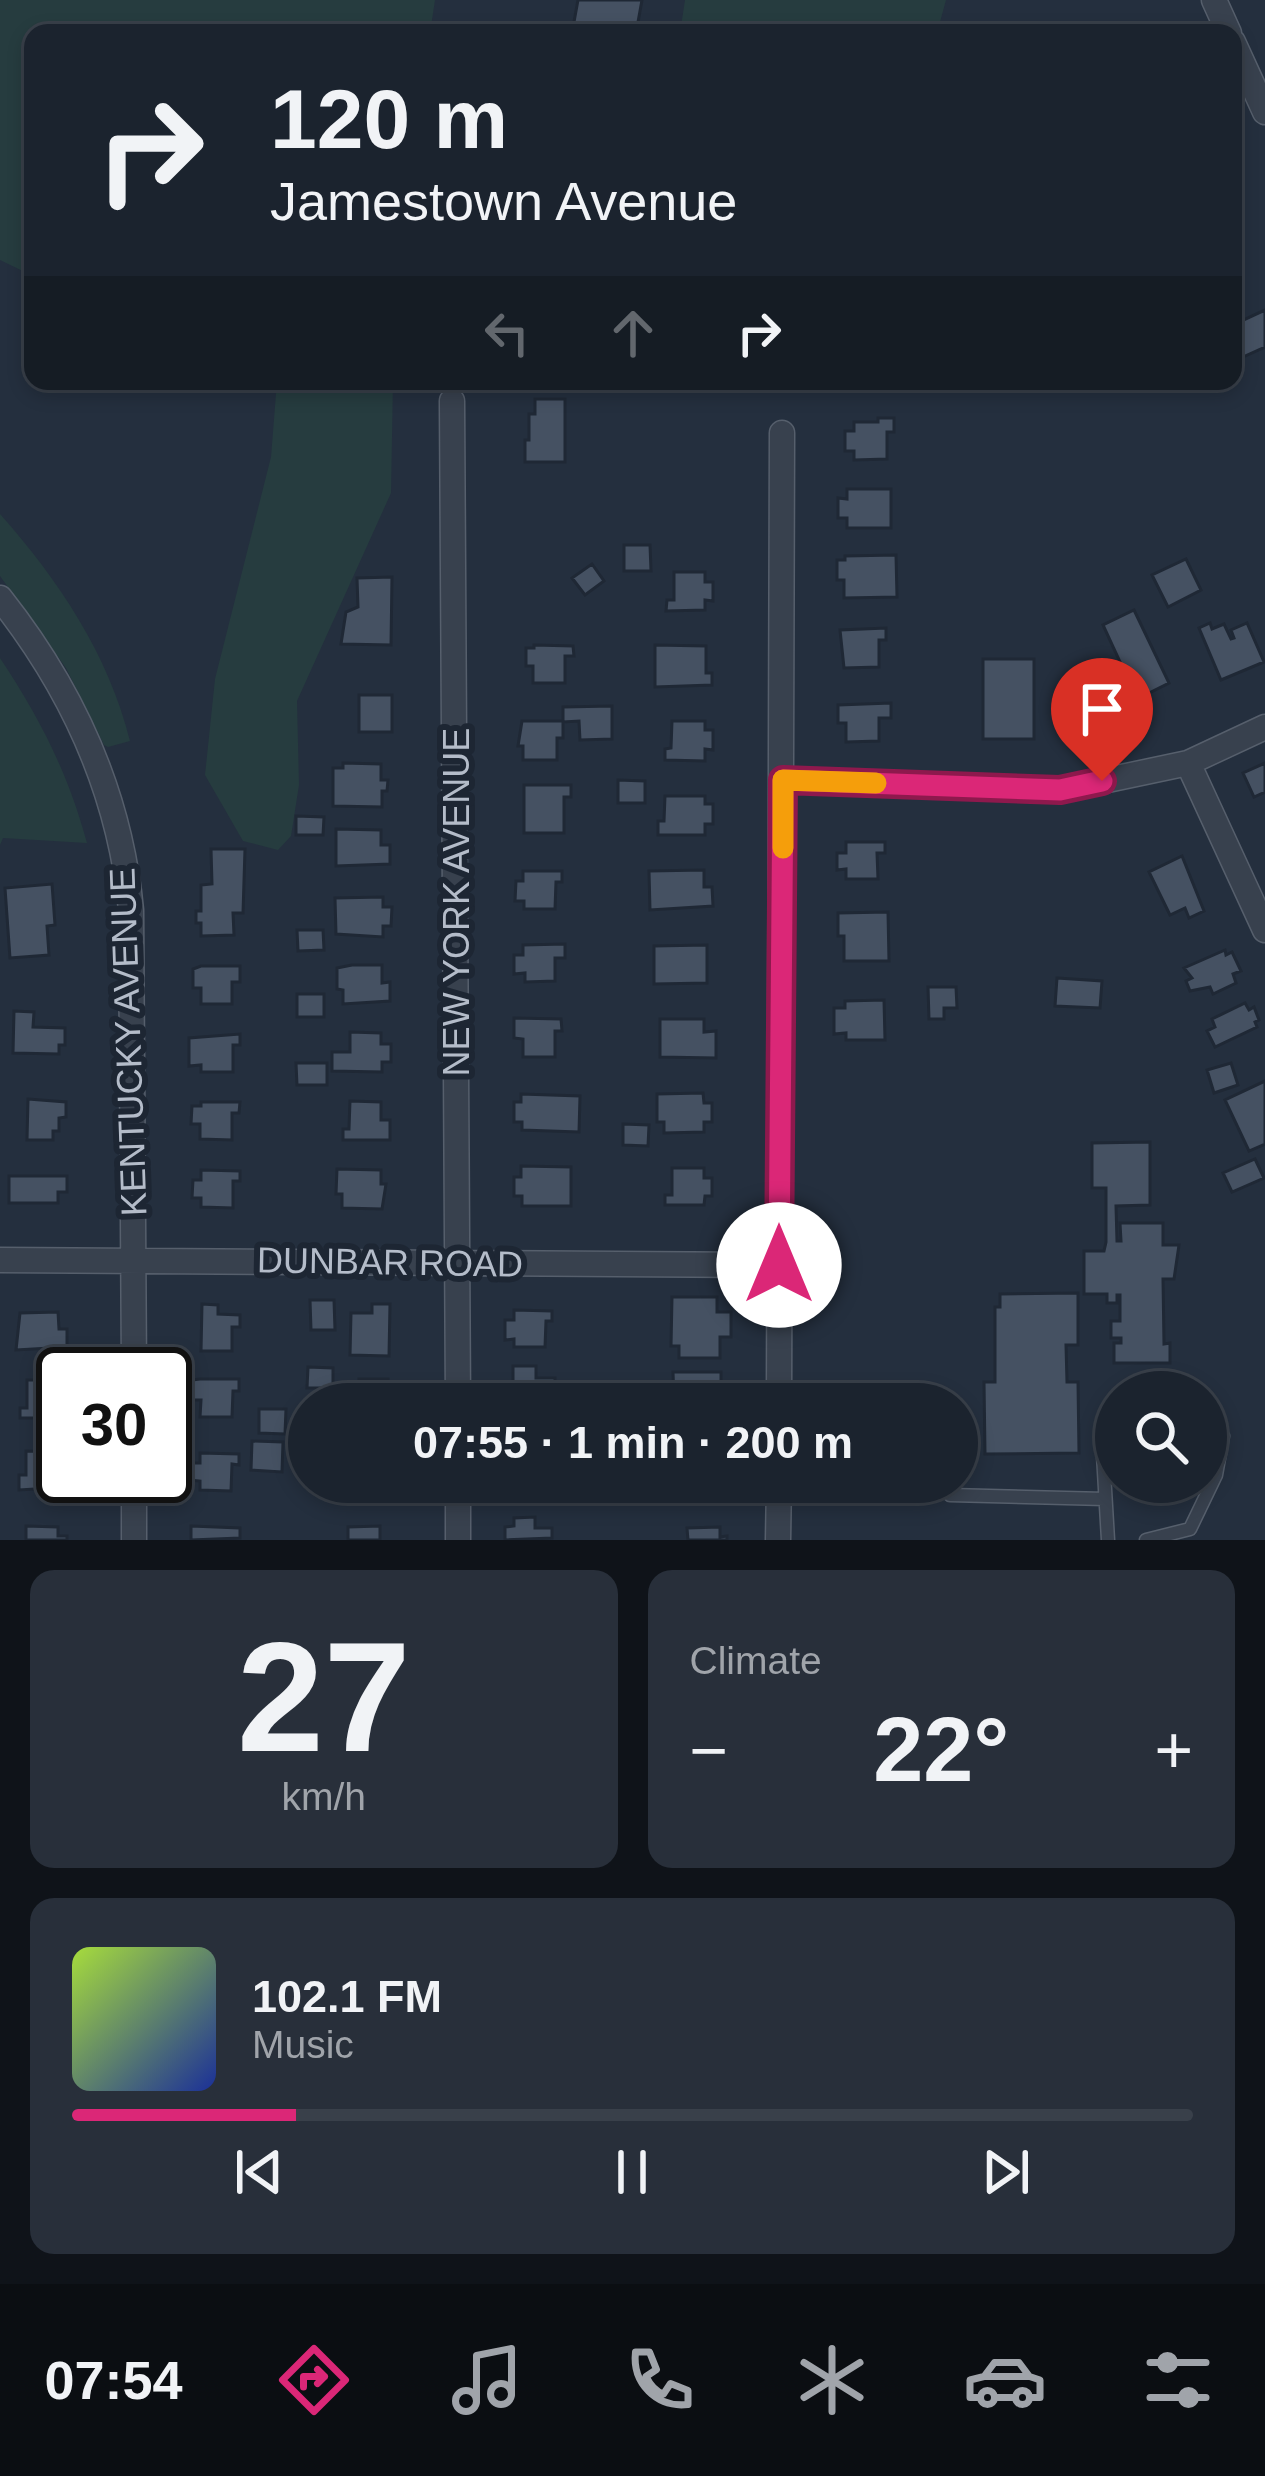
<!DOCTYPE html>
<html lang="en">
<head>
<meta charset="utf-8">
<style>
	:root { --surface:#1b232e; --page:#282f3a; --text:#f1f3f6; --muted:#a0a4aa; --line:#39404a; --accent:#db2777 }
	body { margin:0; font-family:Arial,sans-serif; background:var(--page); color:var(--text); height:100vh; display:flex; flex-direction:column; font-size:45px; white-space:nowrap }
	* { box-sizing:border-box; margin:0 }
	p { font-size:39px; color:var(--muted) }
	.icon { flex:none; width:66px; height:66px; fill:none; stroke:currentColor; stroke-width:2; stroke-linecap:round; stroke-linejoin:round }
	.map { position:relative; height:1540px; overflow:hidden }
	.sheet { display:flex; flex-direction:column; gap:30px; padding:30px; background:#0f1319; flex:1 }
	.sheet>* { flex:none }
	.top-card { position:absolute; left:24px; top:24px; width:1218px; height:366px; border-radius:24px; box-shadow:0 6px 18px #0003,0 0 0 3px var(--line); background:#1b232e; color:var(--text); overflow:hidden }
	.buttons { position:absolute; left:1095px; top:1371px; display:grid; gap:24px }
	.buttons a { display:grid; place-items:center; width:132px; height:132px; border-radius:50%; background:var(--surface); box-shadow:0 6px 18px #0003,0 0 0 3px var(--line); font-size:60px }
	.speed { position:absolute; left:36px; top:1347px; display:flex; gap:24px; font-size:60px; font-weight:700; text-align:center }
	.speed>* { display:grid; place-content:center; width:156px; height:156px; border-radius:50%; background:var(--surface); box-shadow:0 6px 18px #0003,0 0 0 3px var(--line); line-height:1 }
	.speed .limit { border:6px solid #111; border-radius:18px; background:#fff; color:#111 }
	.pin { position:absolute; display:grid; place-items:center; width:102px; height:102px; color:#fff; margin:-123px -51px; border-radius:50% 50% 50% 0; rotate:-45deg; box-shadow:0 0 12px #0007 }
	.pin .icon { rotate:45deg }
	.me { position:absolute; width:132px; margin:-66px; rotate:0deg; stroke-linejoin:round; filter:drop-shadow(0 0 9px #0008) }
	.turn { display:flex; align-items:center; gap:42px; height:252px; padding:0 48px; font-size:54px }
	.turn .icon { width:156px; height:156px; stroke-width:2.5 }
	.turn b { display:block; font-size:84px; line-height:102px }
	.lanes { display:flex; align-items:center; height:114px; padding:0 48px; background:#0003; justify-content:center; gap:60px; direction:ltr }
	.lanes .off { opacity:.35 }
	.big { font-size:90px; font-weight:600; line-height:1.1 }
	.sheet .widget { flex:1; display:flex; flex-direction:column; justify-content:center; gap:18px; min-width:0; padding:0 42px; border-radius:24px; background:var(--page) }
	.sheet .dial { align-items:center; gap:0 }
	.dial b { font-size:156px; line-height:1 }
	.song { display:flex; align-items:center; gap:36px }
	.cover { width:144px; height:144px; border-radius:18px; background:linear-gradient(135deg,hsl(80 70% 55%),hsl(230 70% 35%)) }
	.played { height:12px; border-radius:6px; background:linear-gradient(90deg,var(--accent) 20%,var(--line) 20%) }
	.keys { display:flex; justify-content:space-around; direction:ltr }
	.heat { display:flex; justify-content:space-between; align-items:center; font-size:66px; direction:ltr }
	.sheet .tiles { flex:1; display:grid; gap:30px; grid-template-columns:1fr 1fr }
	.widget:last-child { grid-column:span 2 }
	.trip { position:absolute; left:288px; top:1383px; width:690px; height:120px; border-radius:60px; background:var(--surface); box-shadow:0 6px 18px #0003,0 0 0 3px var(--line); font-weight:600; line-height:120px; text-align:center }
	.dock { display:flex; height:192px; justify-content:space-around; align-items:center; background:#0b0e12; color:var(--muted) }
	.dock .icon { width:84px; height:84px }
	.dock .on { color:var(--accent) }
	.dock b { font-size:54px; color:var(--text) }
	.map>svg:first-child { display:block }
	.green { fill:#263c3f }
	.building { fill:#455162; stroke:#1f2835; stroke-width:3 }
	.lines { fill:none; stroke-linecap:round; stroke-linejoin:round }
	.service-casing { stroke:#565f6c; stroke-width:15 }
	.minor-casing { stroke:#565f6c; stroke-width:27 }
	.service { stroke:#38414e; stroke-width:12 }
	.minor { stroke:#38414e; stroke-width:24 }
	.route-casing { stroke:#8e194d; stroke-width:30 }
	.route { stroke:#db2777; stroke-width:21 }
	.slow { stroke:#f59e0b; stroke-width:21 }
	.labels { text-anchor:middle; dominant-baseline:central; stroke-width:12; stroke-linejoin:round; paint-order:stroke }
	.street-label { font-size:36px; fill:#b4bcc9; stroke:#1d2633 }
</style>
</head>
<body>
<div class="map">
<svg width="1265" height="1540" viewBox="0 0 1265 1540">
	<rect width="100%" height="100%" fill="#242f3e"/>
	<path class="green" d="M0,0H435L430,33H33V276L0,260Z
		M685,0H946L937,33H680Z
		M277,381H393L391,493L297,701L299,785L291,836L278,850L243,841L205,775L215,679L271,457Z
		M0,514C58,579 109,655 130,741L108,747L104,745L66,668L0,576Z
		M0,658C40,718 68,773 87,843L3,838L0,845Z"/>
	<path class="building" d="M578,0H642L636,33H572Z
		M1265,310V347L1234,361L1233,325Z
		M535,399H565V462H525V440H529V414H535Z
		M878,418H894V432H887V459L854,460V451H845V431H854V422H878Z
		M847,489H891V528H847V518H838V498L847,499Z
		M624,545H650L651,571H624Z
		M896,555L897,597L844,598V580H837V560H845V556Z
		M1186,559L1201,590L1168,607L1152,575Z
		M592,564L604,581L585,595L572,578Z
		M674,572H705V582H713V601L705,600V610L666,611L667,600H674Z
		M392,577L391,645L341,644L346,612L358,607L357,578Z
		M1134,610L1169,683L1137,699L1103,625Z
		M1210,623L1212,629L1224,624L1231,639L1234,638L1231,630L1247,623L1264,662L1221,680L1199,628Z
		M886,628V640H879V667L844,668L840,630Z
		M534,645L573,646L574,656H565V683H533V666H526V648H534Z
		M655,645L706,646V673H712V685L655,687Z
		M983,659H1034V739H983Z
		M1106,675L1126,717L1091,734L1077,704L1087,700L1081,687Z
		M359,695H392V732H359Z
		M891,703V718H879V741L846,742V723H838V705Z
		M612,706V739L580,740L579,721L563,722V707Z
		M522,721H563V738H557V760H523V746H518Z
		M672,721H705V730H713V750L705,749V761L665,760V749L671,748Z
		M343,763L381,764V780H388L387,791H382V807L333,806V768H343Z
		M1265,763V792L1254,797L1243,773Z
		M618,780L645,781V803H618Z
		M524,785H571V797H564V833H524Z
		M665,796H705V804H713V824H705V835H658V821H664Z
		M296,816L324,817L323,835H296Z
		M336,829L381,830V845H390V864L336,866Z
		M846,842H885V853H877L878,879H846V869L837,870V853H846Z
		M211,849H245L243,913H233L234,935L201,936V923H196V911H201V885L212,884Z
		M1182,856L1204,911L1189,918L1185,908L1170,915L1149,872Z
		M704,870V887H712L713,906L650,910L649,871Z
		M523,871H562V882H556L555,909H524V901H515L516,881H523Z
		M52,884L55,925L47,926L49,955L10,958L5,888Z
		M383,897V907H392L391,926H383V937L336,934L335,898Z
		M888,912L889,961H844V936H838V913Z
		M297,930H323L324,950L298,951Z
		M565,944V958H555V981L525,982V973L514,974V955H523V945Z
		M707,945V983L654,984V946Z
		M1225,950L1226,955L1232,952L1241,971L1233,974L1236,983L1213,994L1210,987L1190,991L1186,981L1192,978L1184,968Z
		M352,965H382V983L390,982V1001L343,1004V990L337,989V968Z
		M201,966H240V982H232V1004H201V988H193V969Z
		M1057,978L1102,981L1100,1008L1055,1006Z
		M928,987H956L957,1008H944V1019H929Z
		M297,994H324V1017H297Z
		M884,1000L885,1040H846V1033L834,1034V1008H845V1001Z
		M1245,1003L1249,1010L1254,1007L1259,1020L1255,1022L1257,1027L1215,1047L1207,1031L1215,1027L1212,1019Z
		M14,1011L34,1012L33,1027L65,1028V1045H59V1054L13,1053Z
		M514,1018L561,1019L562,1031H555V1057H523V1039L514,1038Z
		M660,1019H704V1032L716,1031V1058L660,1057Z
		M350,1032L381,1033V1044H391V1062H382V1072L332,1071V1052H350Z
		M240,1034V1045H233V1072H201V1065L189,1066V1038Z
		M296,1063H327V1085H297Z
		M1231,1063L1238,1085L1214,1093L1207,1070Z
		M1265,1081V1144L1249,1151L1225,1100Z
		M703,1093L704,1103H712V1122H704V1132L664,1133V1122H657V1094Z
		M521,1094L580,1096L579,1132L522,1130V1122H514V1102H521Z
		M28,1099L66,1102V1117L59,1118V1131H53V1140H27Z
		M350,1101L381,1102V1120H390V1140H343V1129H349Z
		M201,1102H240L239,1113H232V1140L200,1139V1124H191L192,1106H201Z
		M623,1124L649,1125L648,1146L623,1145Z
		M1150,1142V1205L1116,1206L1117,1241H1121L1120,1223H1163V1245H1179L1174,1279H1163L1164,1344L1170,1343V1363H1114V1343H1121V1338H1111V1321H1120V1295H1117V1303H1107V1294H1084V1251H1104L1106,1242V1188H1092V1143Z
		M1255,1159L1264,1178L1232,1192L1223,1173Z
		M521,1166L571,1167V1206H522V1196H514V1177H521Z
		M672,1168H704V1178H712V1196H705L704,1205H665V1195H672Z
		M337,1169L381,1170V1184H386L382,1209L342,1208V1194H336Z
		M201,1170L240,1171V1181H233V1208L201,1207V1198H192L193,1180H201Z
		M9,1176H67V1192H58V1203H9Z
		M1078,1293V1345H1066L1067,1382H1078L1079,1453L985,1454L984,1382H995V1307H1000V1294Z
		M672,1297H717V1312H731V1337H720V1358H679V1346H671Z
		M310,1300H334L335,1330H311Z
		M202,1304L218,1305V1314L240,1315V1327H232V1351H201Z
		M372,1304H390L389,1356L350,1355L351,1313H372Z
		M514,1310L552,1311V1321H546L545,1347H514V1339L505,1340V1320H514Z
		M58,1312L59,1329H67V1347L16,1350L20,1313Z
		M513,1366H536V1378H555V1404H513Z
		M308,1367L333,1368V1388H307Z
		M673,1372H721V1387H727L728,1404H674Z
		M200,1379H239V1391H233L232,1417H200L201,1400H192V1380Z
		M359,1379H388L389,1404H351L359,1403Z
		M27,1380H59L63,1408H59V1418H20V1408H27Z
		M259,1409H286L285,1434L259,1433Z
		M252,1441L283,1442L282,1472L251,1470Z
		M26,1451L59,1452L58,1468H63V1476H67V1487L19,1490V1475H26Z
		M200,1453L239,1454V1465L232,1464L231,1491L200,1490V1481L189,1480V1463H200Z
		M535,1517V1528H552V1538L505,1540V1527L514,1526V1518Z
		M26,1526L58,1527V1536H67V1540H26Z
		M191,1526L240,1528V1538L191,1540Z
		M380,1526V1540H348V1527Z
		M720,1527V1537L727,1536V1540H688L687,1528Z"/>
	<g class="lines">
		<defs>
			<path id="service" d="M950,1495L1105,1499
				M1108,1540L1102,1438L1116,1437
				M1146,1540L1190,1529L1216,1475L1223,1436H1206"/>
			<path id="minor" d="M1214,0L1229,33
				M1233,42L1265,112
				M452,401L458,1404
				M0,598C72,689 120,794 131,910L134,1374
				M1188,763L1265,930
				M783,780L1060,790L1188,763L1265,727
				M0,1260L779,1265
				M779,1404L782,433
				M134,1476V1540
				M458,1540V1482
				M778,1540L779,1482"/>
		</defs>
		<use href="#service" class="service-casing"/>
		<use href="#minor" class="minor-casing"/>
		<use href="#service" class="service"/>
		<use href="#minor" class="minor"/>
	</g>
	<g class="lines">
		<defs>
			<path id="route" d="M779,1265L783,780L1060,790L1102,781"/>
		</defs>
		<use href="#route" class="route-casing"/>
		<use href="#route" class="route"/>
		<path class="slow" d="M783,848V780L876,783"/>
	</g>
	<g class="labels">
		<g class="street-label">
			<text transform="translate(456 902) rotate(-90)">NEW YORK AVENUE</text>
			<text transform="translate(128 1042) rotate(-92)">KENTUCKY AVENUE</text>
			<text transform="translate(390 1262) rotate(1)">DUNBAR ROAD</text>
		</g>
	</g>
</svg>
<div class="buttons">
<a><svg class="icon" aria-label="search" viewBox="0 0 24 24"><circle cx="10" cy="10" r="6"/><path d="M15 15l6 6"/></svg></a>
</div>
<div class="speed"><div class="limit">30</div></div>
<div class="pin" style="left:1102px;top:781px;background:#d93025"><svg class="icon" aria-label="arrive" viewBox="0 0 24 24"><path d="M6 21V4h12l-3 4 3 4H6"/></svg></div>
<svg class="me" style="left:779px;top:1265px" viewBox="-20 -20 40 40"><circle r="19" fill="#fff"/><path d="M0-13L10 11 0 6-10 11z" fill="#db2777"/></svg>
<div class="trip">07:55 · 1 min · 200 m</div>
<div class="top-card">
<div class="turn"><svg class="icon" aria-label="right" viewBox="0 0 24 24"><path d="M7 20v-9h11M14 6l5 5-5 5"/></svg><div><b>120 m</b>Jamestown Avenue</div></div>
<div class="lanes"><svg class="icon off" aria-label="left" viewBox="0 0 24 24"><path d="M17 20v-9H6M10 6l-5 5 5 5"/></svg><svg class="icon off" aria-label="ahead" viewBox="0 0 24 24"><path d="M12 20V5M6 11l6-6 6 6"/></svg><svg class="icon" aria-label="right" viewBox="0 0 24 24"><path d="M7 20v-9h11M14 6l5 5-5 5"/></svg></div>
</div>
</div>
<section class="sheet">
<div class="tiles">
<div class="widget dial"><b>27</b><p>km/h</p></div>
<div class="widget"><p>Climate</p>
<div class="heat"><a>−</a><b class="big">22°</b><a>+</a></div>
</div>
<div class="widget">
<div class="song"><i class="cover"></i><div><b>102.1 FM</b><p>Music</p></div></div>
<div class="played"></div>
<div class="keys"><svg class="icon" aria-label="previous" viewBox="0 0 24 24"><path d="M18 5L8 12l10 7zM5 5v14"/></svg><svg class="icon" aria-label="pause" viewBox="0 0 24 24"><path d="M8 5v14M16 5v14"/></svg><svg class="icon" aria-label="next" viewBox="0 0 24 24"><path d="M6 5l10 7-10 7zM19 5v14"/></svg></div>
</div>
</div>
</section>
<nav class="dock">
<b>07:54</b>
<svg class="icon on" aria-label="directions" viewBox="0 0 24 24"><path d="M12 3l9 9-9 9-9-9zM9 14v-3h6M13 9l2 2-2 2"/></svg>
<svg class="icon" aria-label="music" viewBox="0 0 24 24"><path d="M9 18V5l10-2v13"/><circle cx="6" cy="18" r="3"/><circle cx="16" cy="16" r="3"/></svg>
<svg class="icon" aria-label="phone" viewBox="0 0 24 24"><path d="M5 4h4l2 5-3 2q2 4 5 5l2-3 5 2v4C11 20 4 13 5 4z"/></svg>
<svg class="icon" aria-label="climate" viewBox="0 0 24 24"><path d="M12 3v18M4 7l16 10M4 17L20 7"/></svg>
<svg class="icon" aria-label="car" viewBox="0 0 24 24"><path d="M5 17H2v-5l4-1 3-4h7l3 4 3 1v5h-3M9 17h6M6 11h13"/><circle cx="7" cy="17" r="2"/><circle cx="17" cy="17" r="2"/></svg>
<svg class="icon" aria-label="filters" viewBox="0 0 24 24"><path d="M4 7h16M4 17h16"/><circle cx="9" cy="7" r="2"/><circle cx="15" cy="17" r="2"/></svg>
</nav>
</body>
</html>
